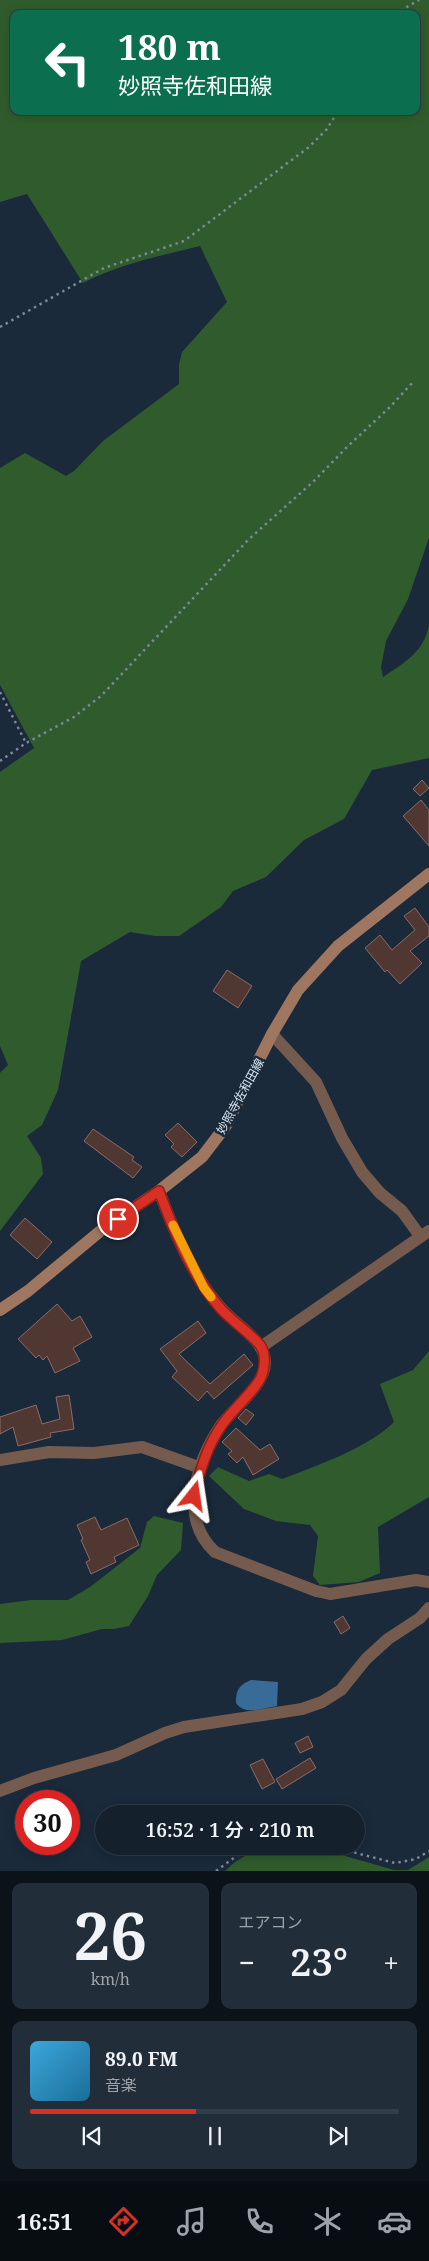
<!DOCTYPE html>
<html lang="ja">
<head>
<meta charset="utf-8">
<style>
	:root { --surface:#14202c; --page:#212d38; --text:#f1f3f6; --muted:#9da3a9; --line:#333e48; --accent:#d93025 }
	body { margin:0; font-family:"Noto Serif","Noto Sans JP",serif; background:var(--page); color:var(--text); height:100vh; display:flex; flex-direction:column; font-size:19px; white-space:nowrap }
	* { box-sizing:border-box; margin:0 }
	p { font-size:16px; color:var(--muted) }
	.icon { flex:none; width:28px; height:28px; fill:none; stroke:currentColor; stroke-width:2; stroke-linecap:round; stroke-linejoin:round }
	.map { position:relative; height:1871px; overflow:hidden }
	.drawer { display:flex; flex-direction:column; gap:12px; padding:12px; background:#0b1218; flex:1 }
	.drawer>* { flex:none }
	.top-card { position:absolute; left:10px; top:10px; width:410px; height:105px; border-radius:10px; box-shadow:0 2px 12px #0003,0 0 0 1px var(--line); background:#0b6e4f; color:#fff; overflow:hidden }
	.speed { position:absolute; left:15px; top:1790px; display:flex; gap:10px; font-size:25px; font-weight:700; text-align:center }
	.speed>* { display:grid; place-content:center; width:65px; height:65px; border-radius:50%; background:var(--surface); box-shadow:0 2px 12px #0003,0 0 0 1px var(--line); line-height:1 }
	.speed .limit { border:8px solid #d22; background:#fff; color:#111 }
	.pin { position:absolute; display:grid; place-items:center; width:42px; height:42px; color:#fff; margin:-21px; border:2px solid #fff; border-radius:50%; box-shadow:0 1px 5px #0007 }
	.me { position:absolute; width:55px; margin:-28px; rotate:15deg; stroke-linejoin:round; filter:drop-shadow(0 0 4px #0008) }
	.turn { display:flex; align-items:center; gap:18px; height:105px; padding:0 25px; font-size:22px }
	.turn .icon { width:65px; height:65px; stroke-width:2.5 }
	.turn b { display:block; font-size:35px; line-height:42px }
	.big { font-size:38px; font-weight:600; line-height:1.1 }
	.drawer .tile { flex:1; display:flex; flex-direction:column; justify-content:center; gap:8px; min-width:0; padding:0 18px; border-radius:10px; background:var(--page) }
	.drawer .dial { align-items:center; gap:0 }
	.dial b { font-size:65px; line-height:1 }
	.song { display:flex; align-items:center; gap:15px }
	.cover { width:60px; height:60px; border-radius:8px; background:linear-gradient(135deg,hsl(200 70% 55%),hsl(200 70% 35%)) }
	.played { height:5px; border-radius:2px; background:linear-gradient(90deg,var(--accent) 45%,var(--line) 45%) }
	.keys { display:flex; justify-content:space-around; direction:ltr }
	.heat { display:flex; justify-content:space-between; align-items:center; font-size:28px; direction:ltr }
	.drawer .tiles { flex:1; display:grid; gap:12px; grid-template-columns:1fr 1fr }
	.tile:last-child { grid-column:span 2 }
	.trip { position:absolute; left:95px; top:1805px; width:270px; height:50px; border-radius:25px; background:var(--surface); box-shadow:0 2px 12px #0003,0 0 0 1px var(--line); font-weight:600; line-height:50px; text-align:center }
	.tabs { display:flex; height:80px; justify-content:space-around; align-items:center; background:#080d12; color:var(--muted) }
	.tabs .icon { width:35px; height:35px }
	.tabs .on { color:var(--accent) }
	.tabs b { font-size:22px; color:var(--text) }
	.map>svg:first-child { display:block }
	.forest { fill:#305c2d; fill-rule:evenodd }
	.water { fill:#386b97 }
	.building { fill:#513732; stroke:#8a6c67 }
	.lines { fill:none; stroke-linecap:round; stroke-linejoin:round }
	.path { stroke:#7b8897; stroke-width:2.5; stroke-dasharray:2.5 4; stroke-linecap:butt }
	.minor { stroke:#745b4d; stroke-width:12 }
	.secondary { stroke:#9f7760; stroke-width:12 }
	.route-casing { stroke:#8d1f18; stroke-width:12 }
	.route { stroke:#d93025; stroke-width:9 }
	.slow { stroke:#f59e0b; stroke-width:9 }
	.labels { text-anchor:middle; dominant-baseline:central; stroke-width:5; stroke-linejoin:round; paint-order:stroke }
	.street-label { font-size:12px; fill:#dae4f0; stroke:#1a2a3b }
</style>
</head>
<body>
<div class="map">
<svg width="429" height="1871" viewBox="0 0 429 1871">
	<rect width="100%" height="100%" fill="#1a2a3b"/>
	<path class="forest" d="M0,0H429V538L408,599L386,641L381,667L383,677C404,663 424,652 429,625V758L372,770L344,819L304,840L266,877L233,891L221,907L179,936H155L130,932L81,961L58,1090L42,1125L27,1136L41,1158L43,1174L0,1231V1073L8,1065L0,1046V772L34,748L0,685V468L25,453L66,476L74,471L103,441L179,384V364L182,352L227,302L200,246C160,256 119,264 83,283L27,194L0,202ZM14,14H416V111H14Z
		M429,1351V1497L378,1527L380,1573L359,1582L320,1585L313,1576L318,1536L310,1525L276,1521L244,1509L209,1476L218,1467L249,1481L269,1474L282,1479C316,1466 368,1448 394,1422L380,1384L413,1370Z
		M154,1516L183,1523L181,1550L157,1575L148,1596L129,1626L114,1629H102L62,1640L0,1643V1604L31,1600H68L90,1587L140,1548L147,1522Z
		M262,1846H310L394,1870H408L429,1857V1871H225L235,1862Z"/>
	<path class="water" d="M251,1680L278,1682L277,1706C263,1708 245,1716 236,1703C236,1690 239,1685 251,1680Z"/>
	<path class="building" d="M422,780L429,788L420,796L413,789Z
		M421,800L429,810V846L403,816Z
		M415,908L429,927V936L410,951L422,963L400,984L387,970L385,972L365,948L380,935L392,950L415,930L404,916Z
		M227,970L252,986L238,1008L213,991Z
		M178,1123L197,1142L182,1157L171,1147L174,1144L165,1135Z
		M93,1129L134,1157L132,1160L142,1167L133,1178L84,1141Z
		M25,1218L52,1242L37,1259L10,1235Z
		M57,1304L72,1321L80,1316L92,1337L73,1348L80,1361L55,1373L47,1356L43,1360L39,1355L36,1358L18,1339Z
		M198,1321L206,1333L179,1354L210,1384L244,1354L253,1365L214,1399L207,1391L198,1401L172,1377L177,1371L160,1349Z
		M69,1395L74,1429L50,1433L51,1437L18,1446L13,1427L0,1434V1417L36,1405L42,1424L60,1419L56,1397Z
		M246,1409L254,1415L246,1425L238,1418Z
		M236,1428L260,1450L270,1444L279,1459L253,1475L243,1457L237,1463L228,1454L232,1451L222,1442Z
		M95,1517L101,1530L127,1518L139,1545L114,1557L116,1562L91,1574L86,1562L90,1560L81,1540L83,1539L77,1525Z
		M343,1616L350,1628L341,1634L334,1622Z
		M308,1736L313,1747L300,1753L295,1743Z
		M310,1758L316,1768L282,1789L276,1779Z
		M263,1759L275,1782L262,1789L250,1765Z"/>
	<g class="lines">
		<path class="path" d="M395,14L419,0
			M0,327L104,268L184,241L309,147L327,129L338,111
			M0,692L26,743
			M0,761L26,743L74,717L101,696L248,540L315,480L348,446L390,407L414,381
			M329,1846L395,1863L416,1859L429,1851
			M216,1871L250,1846"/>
		<path class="minor" d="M272,1034L316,1082L342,1138L362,1172L380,1193L402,1211L420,1236
			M159,1191C174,1231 192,1276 221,1308C234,1324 266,1340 265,1363C265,1384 235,1407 222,1424C197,1460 178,1518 215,1552L316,1591L330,1594L416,1580L429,1582
			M261,1347L429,1231
			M0,1460L49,1452L94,1453L142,1447L201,1468
			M0,1791L34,1778L116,1755L165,1733L184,1727L302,1709L322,1702L341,1690L366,1659L388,1639L420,1618L429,1608"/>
		<path class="secondary" d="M0,1310L28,1291L104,1228L159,1191L202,1157L225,1127L272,1034L298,990L338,946L429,874"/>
	</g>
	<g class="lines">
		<defs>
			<path id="route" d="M118,1219L159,1191C174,1231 192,1276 221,1309C233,1322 249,1332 260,1345C266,1353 265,1366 262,1375C258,1388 231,1411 222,1425C207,1446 200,1471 194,1496"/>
		</defs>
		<use href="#route" class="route-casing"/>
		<use href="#route" class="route"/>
		<path class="slow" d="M173,1225L204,1288L211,1297"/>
	</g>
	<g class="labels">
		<g class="street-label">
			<text transform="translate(240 1096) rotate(-61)">妙照寺佐和田線</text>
		</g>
	</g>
</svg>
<div class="speed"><div class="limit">30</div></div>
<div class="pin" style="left:118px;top:1219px;background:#d93025"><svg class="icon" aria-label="arrive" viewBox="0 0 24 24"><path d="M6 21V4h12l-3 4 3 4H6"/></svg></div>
<svg class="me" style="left:194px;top:1496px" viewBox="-20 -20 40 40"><path d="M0-17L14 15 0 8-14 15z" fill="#d93025" stroke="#fff" stroke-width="4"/></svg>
<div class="trip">16:52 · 1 分 · 210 m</div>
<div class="top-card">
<div class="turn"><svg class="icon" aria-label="left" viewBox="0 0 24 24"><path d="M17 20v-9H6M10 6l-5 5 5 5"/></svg><div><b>180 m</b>妙照寺佐和田線</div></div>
</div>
</div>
<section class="drawer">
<div class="tiles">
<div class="tile dial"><b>26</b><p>km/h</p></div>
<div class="tile"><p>エアコン</p>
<div class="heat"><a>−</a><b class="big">23°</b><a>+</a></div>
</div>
<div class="tile">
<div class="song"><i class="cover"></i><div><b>89.0 FM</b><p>音楽</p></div></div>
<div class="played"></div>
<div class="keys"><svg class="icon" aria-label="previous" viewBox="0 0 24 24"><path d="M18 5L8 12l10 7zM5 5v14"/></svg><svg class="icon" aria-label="pause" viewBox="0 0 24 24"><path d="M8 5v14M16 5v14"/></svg><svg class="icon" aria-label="next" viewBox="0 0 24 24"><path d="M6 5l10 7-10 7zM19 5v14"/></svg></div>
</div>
</div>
</section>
<nav class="tabs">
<b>16:51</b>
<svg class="icon on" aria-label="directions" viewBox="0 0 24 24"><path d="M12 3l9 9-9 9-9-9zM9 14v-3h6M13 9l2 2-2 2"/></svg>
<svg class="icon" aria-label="music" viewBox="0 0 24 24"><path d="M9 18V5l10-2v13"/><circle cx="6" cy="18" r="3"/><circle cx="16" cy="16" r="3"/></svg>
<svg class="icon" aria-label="phone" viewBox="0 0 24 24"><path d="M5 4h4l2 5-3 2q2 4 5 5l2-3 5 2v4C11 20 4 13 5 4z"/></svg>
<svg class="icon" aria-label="climate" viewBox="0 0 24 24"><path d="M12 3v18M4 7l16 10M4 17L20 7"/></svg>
<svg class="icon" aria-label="car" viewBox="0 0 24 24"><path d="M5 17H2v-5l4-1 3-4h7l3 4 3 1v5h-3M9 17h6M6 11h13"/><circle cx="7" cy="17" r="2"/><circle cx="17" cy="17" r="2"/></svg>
</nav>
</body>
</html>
